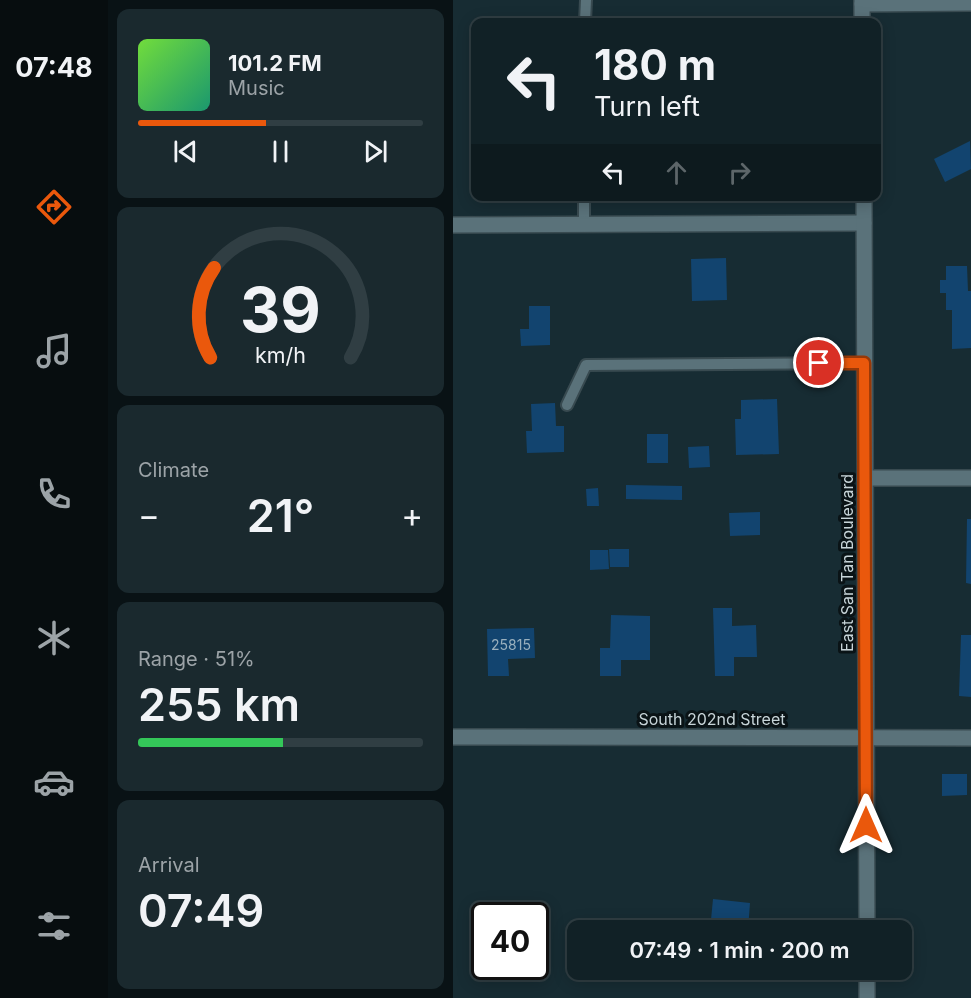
<!DOCTYPE html>
<html lang="en">
<head>
<meta charset="utf-8">
<style>
	:root { --surface:#112126; --page:#1a292e; --text:#f1f3f6; --muted:#9ca3a7; --line:#303e43; --accent:#ea580c }
	body { margin:0; font-family:Inter,sans-serif; background:var(--page); color:var(--text); height:100vh; display:flex; flex-direction:column; font-size:22px; white-space:nowrap }
	* { box-sizing:border-box; margin:0 }
	p { font-size:20px; color:var(--muted) }
	.icon { flex:none; width:33px; height:33px; fill:none; stroke:currentColor; stroke-width:2; stroke-linecap:round; stroke-linejoin:round }
	.map { position:relative; flex:1; overflow:hidden }
	.details { display:flex; flex-direction:column; gap:9px; padding:9px; background:#091215; width:345px }
	.details>* { flex:none }
	.top-card { position:absolute; left:18px; top:18px; width:410px; height:183px; border-radius:12px; box-shadow:0 3px 15px #0003,0 0 0 2px var(--line); background:#112126; color:var(--text); overflow:hidden }
	.speed { position:absolute; left:18px; top:902px; display:flex; gap:12px; font-size:30px; font-weight:700; text-align:center }
	.speed>* { display:grid; place-content:center; width:78px; height:78px; border-radius:50%; background:var(--surface); box-shadow:0 3px 15px #0003,0 0 0 2px var(--line); line-height:1 }
	.speed .limit { border:3px solid #111; border-radius:9px; background:#fff; color:#111 }
	.pin { position:absolute; display:grid; place-items:center; width:51px; height:51px; color:#fff; margin:-26px; border:3px solid #fff; border-radius:50%; box-shadow:0 2px 6px #0007 }
	.me { position:absolute; width:66px; margin:-33px; rotate:0deg; stroke-linejoin:round; filter:drop-shadow(0 0 4px #0008) }
	.turn { display:flex; align-items:center; gap:21px; height:126px; padding:0 24px; font-size:27px }
	.turn .icon { width:78px; height:78px; stroke-width:2.5 }
	.turn b { display:block; font-size:42px; line-height:51px }
	.lanes { display:flex; align-items:center; height:57px; padding:0 24px; background:#0003; justify-content:center; gap:30px; direction:ltr }
	.lanes .off { opacity:.35 }
	.big { font-size:45px; font-weight:600; line-height:1.1 }
	.details .widget { flex:1; display:flex; flex-direction:column; justify-content:center; gap:9px; min-width:0; padding:0 21px; border-radius:12px; background:var(--page) }
	.details .dial { align-items:center; gap:0 }
	.dial svg { height:156px; overflow:visible; fill:none; stroke:var(--line); stroke-width:7; stroke-linecap:round; text-anchor:middle }
	.dial text { fill:var(--text); stroke:none }
	.song { display:flex; align-items:center; gap:18px }
	.cover { width:72px; height:72px; border-radius:9px; background:linear-gradient(135deg,hsl(100 70% 55%),hsl(160 70% 35%)) }
	.played { height:6px; border-radius:3px; background:linear-gradient(90deg,var(--accent) 45%,var(--line) 45%) }
	.keys { display:flex; justify-content:space-around; direction:ltr }
	.heat { display:flex; justify-content:space-between; align-items:center; font-size:33px; direction:ltr }
	.charge { height:9px; border-radius:4px; background:linear-gradient(90deg,#34c759 51%,var(--line) 0) }
	.trip { position:absolute; left:114px; top:920px; width:345px; height:60px; border-radius:12px; background:var(--surface); box-shadow:0 3px 15px #0003,0 0 0 2px var(--line); font-weight:600; line-height:60px; text-align:center }
	main { display:flex; flex:1; min-height:0 }
	.tabs { display:flex; flex-direction:column; width:108px; justify-content:space-around; align-items:center; background:#070d0f; color:var(--muted) }
	.tabs .icon { width:42px; height:42px }
	.tabs .on { color:var(--accent) }
	.tabs b { font-size:27px; color:var(--text) }
	.map>svg:first-child { display:block }
	.building { fill:#12446f }
	.lines { fill:none; stroke-linecap:round; stroke-linejoin:round }
	.service-casing { stroke:#384a50; stroke-width:14 }
	.minor-casing { stroke:#384a50; stroke-width:18 }
	.tertiary-casing { stroke:#384a50; stroke-width:18 }
	.service { stroke:#5a727a; stroke-width:10 }
	.minor { stroke:#5a727a; stroke-width:15 }
	.tertiary { stroke:#5a727a; stroke-width:15 }
	.route-casing { stroke:#983908; stroke-width:15 }
	.route { stroke:#ea580c; stroke-width:10 }
	.labels { text-anchor:middle; dominant-baseline:central; stroke-width:6; stroke-linejoin:round; paint-order:stroke }
	.number-label { font-size:14px; fill:#9ab0be }
	.street-label { font-size:16px; fill:#c7d4d8; stroke:#0a1316 }
</style>
</head>
<body>
<main>
<nav class="tabs">
<b>07:48</b>
<svg class="icon on" aria-label="directions" viewBox="0 0 24 24"><path d="M12 3l9 9-9 9-9-9zM9 14v-3h6M13 9l2 2-2 2"/></svg>
<svg class="icon" aria-label="music" viewBox="0 0 24 24"><path d="M9 18V5l10-2v13"/><circle cx="6" cy="18" r="3"/><circle cx="16" cy="16" r="3"/></svg>
<svg class="icon" aria-label="phone" viewBox="0 0 24 24"><path d="M5 4h4l2 5-3 2q2 4 5 5l2-3 5 2v4C11 20 4 13 5 4z"/></svg>
<svg class="icon" aria-label="climate" viewBox="0 0 24 24"><path d="M12 3v18M4 7l16 10M4 17L20 7"/></svg>
<svg class="icon" aria-label="car" viewBox="0 0 24 24"><path d="M5 17H2v-5l4-1 3-4h7l3 4 3 1v5h-3M9 17h6M6 11h13"/><circle cx="7" cy="17" r="2"/><circle cx="17" cy="17" r="2"/></svg>
<svg class="icon" aria-label="filters" viewBox="0 0 24 24"><path d="M4 7h16M4 17h16"/><circle cx="9" cy="7" r="2"/><circle cx="15" cy="17" r="2"/></svg>
</nav>
<section class="details">
<div class="widget">
<div class="song"><i class="cover"></i><div><b>101.2 FM</b><p>Music</p></div></div>
<div class="played"></div>
<div class="keys"><svg class="icon" aria-label="previous" viewBox="0 0 24 24"><path d="M18 5L8 12l10 7zM5 5v14"/></svg><svg class="icon" aria-label="pause" viewBox="0 0 24 24"><path d="M8 5v14M16 5v14"/></svg><svg class="icon" aria-label="next" viewBox="0 0 24 24"><path d="M6 5l10 7-10 7zM19 5v14"/></svg></div>
</div>
<div class="widget dial"><svg viewBox="0 0 100 80">
<path d="M14 69A42 42 0 1 1 86 69"/>
<path d="M14 69A42 42 0 0 1 16 23" stroke="#ea580c"/>
<text x="50" y="56" font-size="32" font-weight="700">39</text>
<text x="50" y="72" font-size="11">km/h</text>
</svg></div>
<div class="widget"><p>Climate</p>
<div class="heat"><a>−</a><b class="big">21°</b><a>+</a></div>
</div>
<div class="widget"><p>Range · 51%</p><b class="big">255 km</b><div class="charge"></div></div>
<div class="widget"><p>Arrival</p><b class="big">07:49</b></div>
</section>
<div class="map">
<svg width="518" height="998" viewBox="0 0 518 998">
	<rect width="100%" height="100%" fill="#172c33"/>
	<path class="building" d="M517,141L518,169L492,182L481,159Z
		M273,258L274,300L239,301L238,259Z
		M493,266H514L515,291H518V348L499,349V310H493V293H487V280H493Z
		M76,306H97V345L68,346L67,329H76Z
		M324,399L326,454L283,455L282,419H288V400Z
		M102,403L103,426H111V452L74,453L73,431H79L78,404Z
		M194,434H215V463H194Z
		M256,446L257,467L236,468L235,447Z
		M173,485L229,486V500L173,499Z
		M145,488L146,506H134L133,489Z
		M307,512V535L277,536L276,513Z
		M514,519H518V584L513,583Z
		M156,549H176V567H157Z
		M137,550H155L156,569L137,570Z
		M260,608H279V626L303,625L304,657H281V676H262Z
		M158,615L197,616V660H168V676H147V648H157Z
		M81,628L82,658L55,659L56,676H35L34,629Z
		M508,635H518V697L506,696Z
		M489,774H514V795L489,796Z
		M260,899L297,903L295,930H257Z"/>
	<g class="lines">
		<defs>
			<path id="service" d="M132,22L133,0
				M131,225V196
				M114,405L133,365L411,363"/>
			<path id="minor" d="M409,4L518,3
				M0,225L411,223
				M412,478H518
				M0,737L518,738"/>
			<path id="tertiary" d="M409,0V22
				M411,196L414,930
				M414,969V998"/>
		</defs>
		<use href="#service" class="service-casing"/>
		<use href="#minor" class="minor-casing"/>
		<use href="#tertiary" class="tertiary-casing"/>
		<use href="#service" class="service"/>
		<use href="#minor" class="minor"/>
		<use href="#tertiary" class="tertiary"/>
	</g>
	<g class="lines">
		<defs>
			<path id="route" d="M366,363H411L413,825"/>
		</defs>
		<use href="#route" class="route-casing"/>
		<use href="#route" class="route"/>
	</g>
	<g class="labels">
		<g class="number-label">
			<text x="58" y="644">25815</text>
		</g>
		<g class="street-label">
			<text transform="translate(394 563) rotate(-90)">East San Tan Boulevard</text>
			<text x="259" y="719">South 202nd Street</text>
		</g>
	</g>
</svg>
<div class="speed"><div class="limit">40</div></div>
<div class="pin" style="left:366px;top:363px;background:#d93025"><svg class="icon" aria-label="arrive" viewBox="0 0 24 24"><path d="M6 21V4h12l-3 4 3 4H6"/></svg></div>
<svg class="me" style="left:413px;top:825px" viewBox="-20 -20 40 40"><path d="M0-17L14 15 0 8-14 15z" fill="#ea580c" stroke="#fff" stroke-width="4"/></svg>
<div class="trip">07:49 · 1 min · 200 m</div>
<div class="top-card">
<div class="turn"><svg class="icon" aria-label="left" viewBox="0 0 24 24"><path d="M17 20v-9H6M10 6l-5 5 5 5"/></svg><div><b>180 m</b>Turn left</div></div>
<div class="lanes"><svg class="icon" aria-label="left" viewBox="0 0 24 24"><path d="M17 20v-9H6M10 6l-5 5 5 5"/></svg><svg class="icon off" aria-label="ahead" viewBox="0 0 24 24"><path d="M12 20V5M6 11l6-6 6 6"/></svg><svg class="icon off" aria-label="right" viewBox="0 0 24 24"><path d="M7 20v-9h11M14 6l5 5-5 5"/></svg></div>
</div>
</div>
</main>
</body>
</html>
